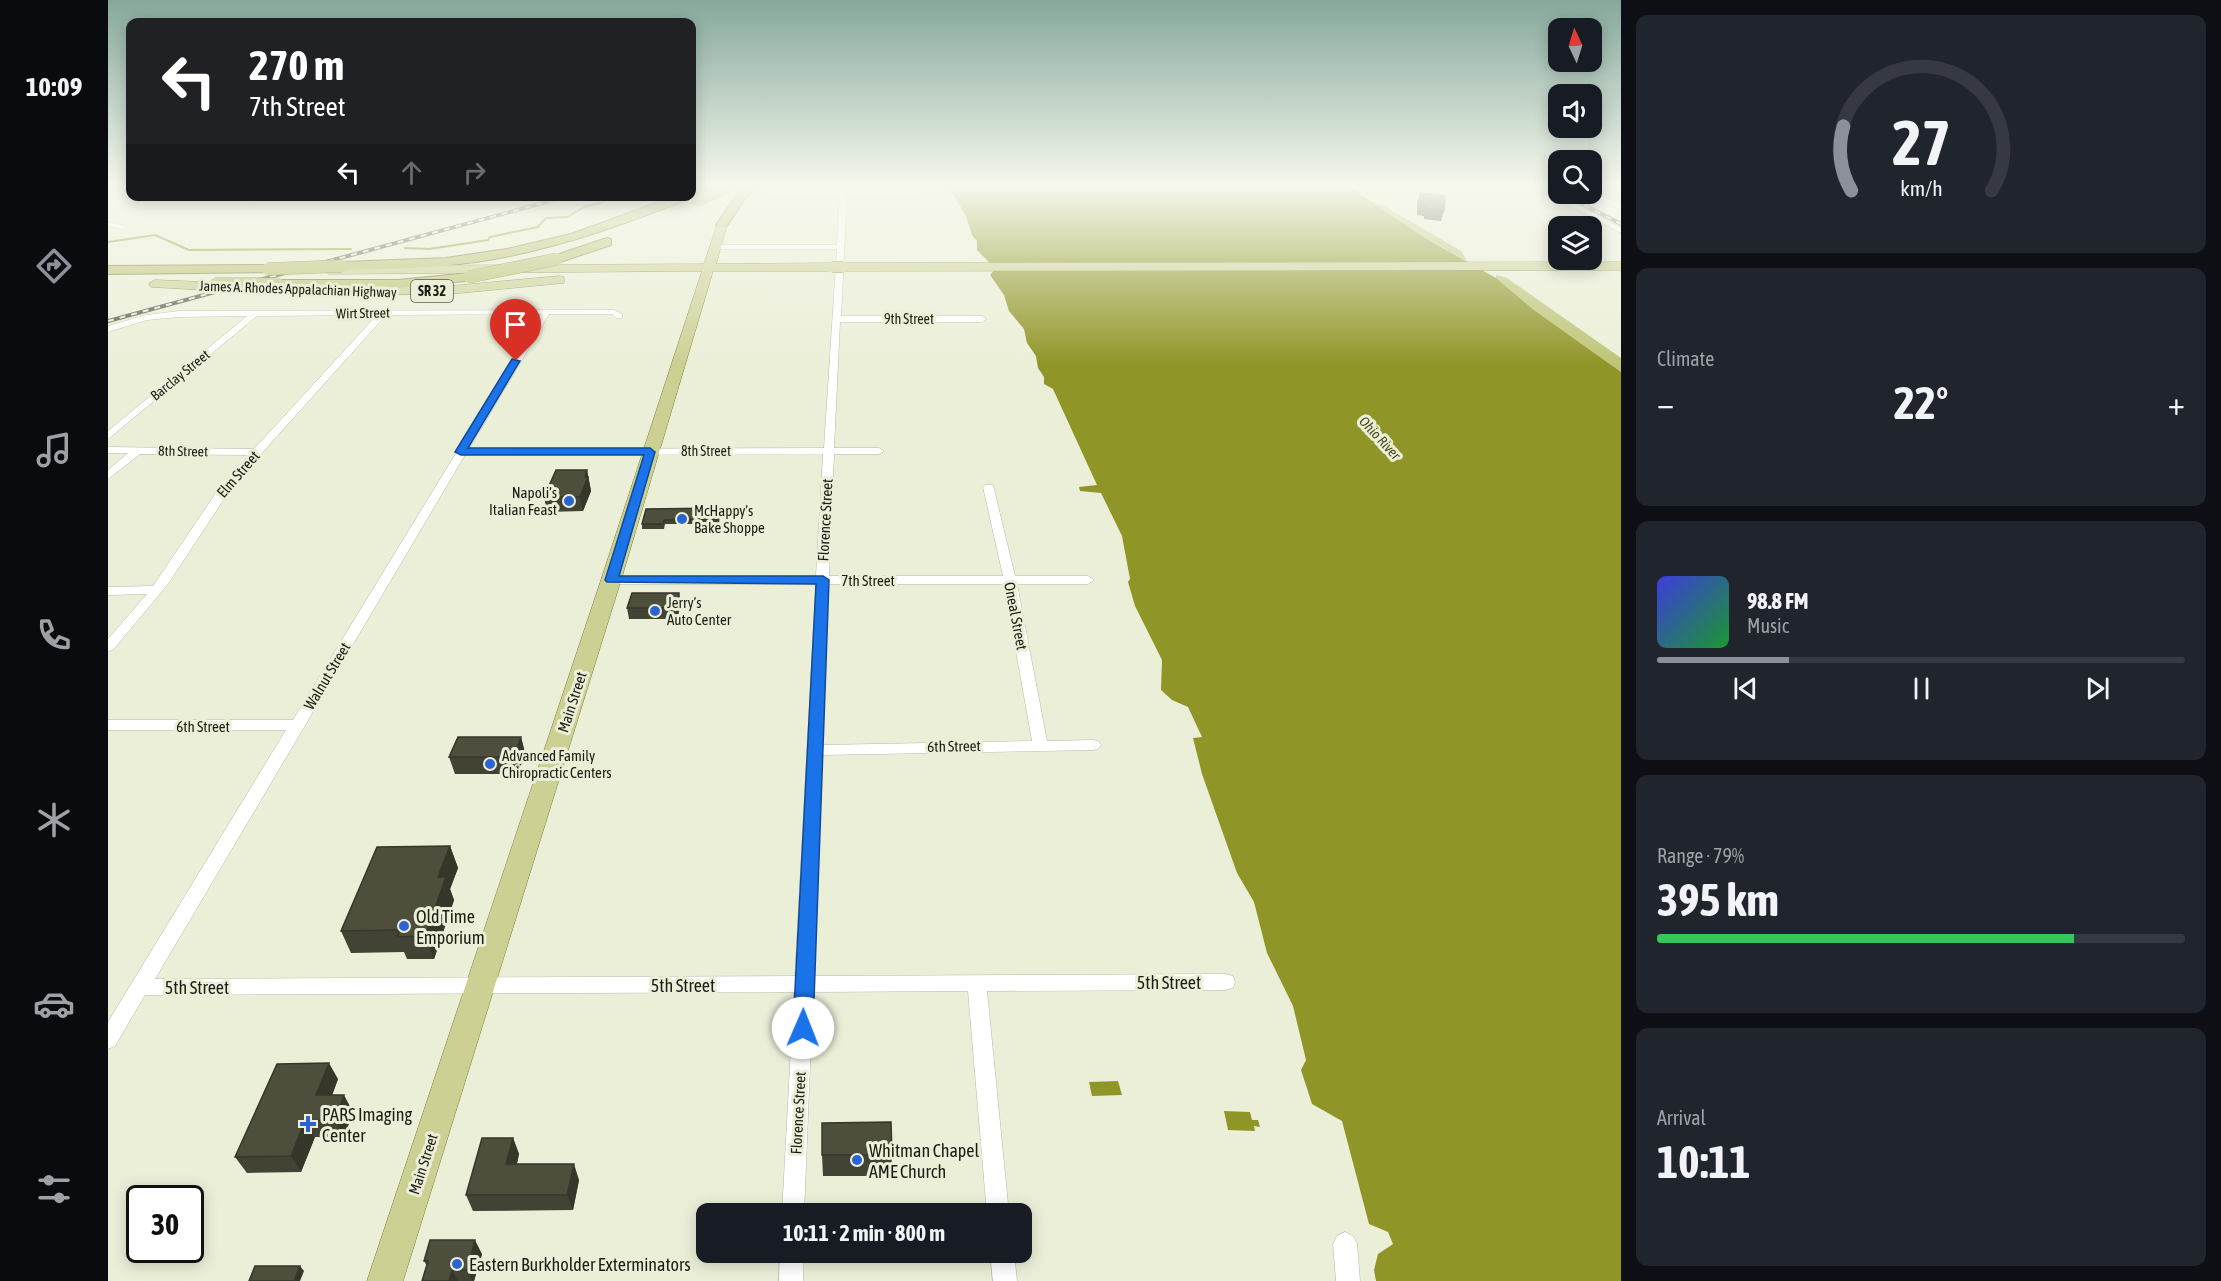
<!DOCTYPE html>
<html lang="en">
<head>
<meta charset="utf-8">
<style>
	:root { --surface:#171b24; --page:#20242c; --text:#f1f3f6; --muted:#9ea1a6; --line:#363941; --accent:#8c9099 }
	body { margin:0; font-family:"Asap Condensed",sans-serif; background:var(--page); color:var(--text); height:100vh; display:flex; flex-direction:column; font-size:22px; white-space:nowrap }
	* { box-sizing:border-box; margin:0 }
	p { font-size:20px; color:var(--muted) }
	.icon { flex:none; width:33px; height:33px; fill:none; stroke:currentColor; stroke-width:2; stroke-linecap:round; stroke-linejoin:round }
	.map { position:relative; flex:1; overflow:hidden }
	.panel { display:flex; flex-direction:column; gap:15px; padding:15px; background:#0d0f14; width:600px }
	.panel>* { flex:none }
	.hud { position:absolute; left:18px; top:18px; width:570px; height:183px; border-radius:12px; box-shadow:0 3px 15px #0003; background:#202124; color:#fff; overflow:hidden }
	.needle { width:39px; rotate:356deg }
	.controls { position:absolute; left:1440px; top:18px; display:grid; gap:12px }
	.controls a { display:grid; place-items:center; width:54px; height:54px; border-radius:12px; background:var(--surface); box-shadow:0 3px 15px #0003; font-size:30px }
	.speed { position:absolute; left:18px; top:1185px; display:flex; gap:12px; font-size:30px; font-weight:700; text-align:center }
	.speed>* { display:grid; place-content:center; width:78px; height:78px; border-radius:50%; background:var(--surface); box-shadow:0 3px 15px #0003; line-height:1 }
	.speed .limit { border:3px solid #111; border-radius:9px; background:#fff; color:#111 }
	.pin { position:absolute; display:grid; place-items:center; width:51px; height:51px; color:#fff; margin:-62px -26px; border-radius:50% 50% 50% 0; rotate:-45deg; box-shadow:0 0 6px #0007 }
	.pin .icon { rotate:45deg }
	.me { position:absolute; width:66px; margin:-33px; rotate:1deg; stroke-linejoin:round; filter:drop-shadow(0 0 4px #0008) }
	.turn { display:flex; align-items:center; gap:21px; height:126px; padding:0 24px; font-size:27px }
	.turn .icon { width:78px; height:78px; stroke-width:2.5 }
	.turn b { display:block; font-size:42px; line-height:51px }
	.lanes { display:flex; align-items:center; height:57px; padding:0 24px; background:#0003; justify-content:center; gap:30px; direction:ltr }
	.lanes .off { opacity:.35 }
	.big { font-size:45px; font-weight:700; line-height:1.1 }
	.panel .card { flex:1; display:flex; flex-direction:column; justify-content:center; gap:9px; min-width:0; padding:0 21px; border-radius:12px; background:var(--page) }
	.panel .dial { align-items:center; gap:0 }
	.dial svg { height:156px; overflow:visible; fill:none; stroke:var(--line); stroke-width:7; stroke-linecap:round; text-anchor:middle }
	.dial text { fill:var(--text); stroke:none }
	.song { display:flex; align-items:center; gap:18px }
	.cover { width:72px; height:72px; border-radius:9px; background:linear-gradient(135deg,hsl(240 70% 55%),hsl(130 70% 35%)) }
	.played { height:6px; border-radius:3px; background:linear-gradient(90deg,var(--accent) 25%,var(--line) 25%) }
	.keys { display:flex; justify-content:space-around; direction:ltr }
	.heat { display:flex; justify-content:space-between; align-items:center; font-size:33px; direction:ltr }
	.charge { height:9px; border-radius:4px; background:linear-gradient(90deg,#34c759 79%,var(--line) 0) }
	.trip { position:absolute; left:588px; top:1203px; width:336px; height:60px; border-radius:12px; background:var(--surface); box-shadow:0 3px 15px #0003; font-weight:700; line-height:60px; text-align:center }
	main { display:flex; flex:1; min-height:0 }
	.menu { display:flex; flex-direction:column; width:108px; justify-content:space-around; align-items:center; background:#090b0e; color:var(--muted) }
	.menu .icon { width:42px; height:42px }
	.menu .active { color:var(--accent) }
	.menu b { font-size:27px; color:var(--text) }
	.map>svg:first-child { display:block }
	.green { fill:#bec477 }
	.water { fill:#909527 }
	.lines { fill:none; stroke-linecap:round; stroke-linejoin:round }
	.stream { stroke:#909527; stroke-width:2 }
	.minor-casing { stroke:#b7b9a4; stroke-width:1 }
	.primary-casing { stroke:#797d38; stroke-width:1 }
	.trunk-casing { stroke:#797d38; stroke-width:2 }
	.minor { fill:#fff; fill-rule:evenodd }
	.primary { fill:#cdd093; fill-rule:evenodd }
	.trunk { fill:#bcc06f; fill-rule:evenodd }
	.rail-casing { stroke:#5a5c4f; stroke-width:4 }
	.rail { stroke:#ecefd8; stroke-width:2; stroke-dasharray:6; stroke-linecap:butt }
	.primary-bridge-casing { stroke:#797d38; stroke-width:12; stroke-linecap:butt }
	.trunk-bridge-casing { stroke:#797d38; stroke-width:13; stroke-linecap:butt }
	.primary-bridge { stroke:#cdd093; stroke-width:11 }
	.trunk-bridge { stroke:#bcc06f; stroke-width:12 }
	.wall { fill:#424334 }
	.shaded-wall { fill:#36372a }
	.building { fill:#4d4e3c; stroke:#36372a; stroke-width:1.5 }
	.route { fill:#1a73e8; stroke:#114b97; stroke-width:1.5 }
	.poi-dot { fill:#2b64d1; stroke:#ecefd8; stroke-width:2 }
	.labels { text-anchor:middle; dominant-baseline:central; stroke-width:6; stroke-linejoin:round; paint-order:stroke }
	.far-street-label { font-size:14px; fill:#1c1d15; stroke:#ecefd8 }
	.shield { fill:#ecefd8; stroke:#5a5c50; stroke-width:1.5 }
	.shield-label { font-size:14px; font-weight:bold; fill:#1c1d15 }
	.far-water-label { font-size:14px; font-style:italic; fill:#484a1f; stroke:#ecefd8 }
	.street-label { font-size:15px; fill:#1c1d15; stroke:#ecefd8 }
	.poi-label { font-size:15px; fill:#1c1d15; stroke:#ecefd8; text-anchor:start }
	.near-poi-label { font-size:18px; fill:#1c1d15; stroke:#ecefd8; text-anchor:start }
	.near-street-label { font-size:18px; fill:#1c1d15; stroke:#ecefd8 }
</style>
</head>
<body>
<main>
<nav class="menu">
<b>10:09</b>
<svg class="icon active" aria-label="directions" viewBox="0 0 24 24"><path d="M12 3l9 9-9 9-9-9zM9 14v-3h6M13 9l2 2-2 2"/></svg>
<svg class="icon" aria-label="music" viewBox="0 0 24 24"><path d="M9 18V5l10-2v13"/><circle cx="6" cy="18" r="3"/><circle cx="16" cy="16" r="3"/></svg>
<svg class="icon" aria-label="phone" viewBox="0 0 24 24"><path d="M5 4h4l2 5-3 2q2 4 5 5l2-3 5 2v4C11 20 4 13 5 4z"/></svg>
<svg class="icon" aria-label="climate" viewBox="0 0 24 24"><path d="M12 3v18M4 7l16 10M4 17L20 7"/></svg>
<svg class="icon" aria-label="car" viewBox="0 0 24 24"><path d="M5 17H2v-5l4-1 3-4h7l3 4 3 1v5h-3M9 17h6M6 11h13"/><circle cx="7" cy="17" r="2"/><circle cx="17" cy="17" r="2"/></svg>
<svg class="icon" aria-label="filters" viewBox="0 0 24 24"><path d="M4 7h16M4 17h16"/><circle cx="9" cy="7" r="2"/><circle cx="15" cy="17" r="2"/></svg>
</nav>
<div class="map">
<svg width="1513" height="1281" viewBox="0 0 1513 1281">
	<rect width="100%" height="100%" fill="#ecefd8"/>
	<path class="green" d="M1260,200L1275,205L1353,251L1359,261L1317,238Z
		M1388,275L1399,278L1513,358V372L1426,310L1388,278Z"/>
	<path class="water" d="M840,186H1240L1317,238L1388,278L1426,310L1513,372V1281H1268L1266,1270L1270,1254L1285,1244L1280,1232L1261,1224L1234,1121L1204,1104L1193,1070L1198,1060L1185,1006L1159,953L1146,902L1129,873L1094,774L1085,738L1094,737L1080,707L1064,700L1053,690L1054,660L1027,606L1020,582L1022,579L1014,536L993,493L972,491L971,487L989,485L945,389L936,384V377L930,368L928,356L919,343L916,329L901,311L896,295L882,275L886,270L884,265L869,250V241L864,235L858,216Z
		M1010,1081L1014,1095L984,1096L981,1082Z
		M1116,1111L1142,1112L1144,1120H1150L1152,1127L1146,1126L1147,1131L1120,1130Z"/>
	<g class="lines">
		<path class="stream" d="M0,242L47,235L81,250L243,249
			M297,248L321,249L380,240L382,237L430,227L438,218L459,217L478,206L494,203L501,196"/>
		<defs>
			<path id="minor" d="M733,186H739V191H814L817,193L814,195H739L733,316H874L878,319L874,322H732L726,448H771L776,451L771,454H726L721,576H895L875,487L877,485H885L907,576H980L986,580L980,584H909L939,741L985,740L990,741L993,745L990,749L985,750L714,755L705,976L1118,974L1125,976L1127,982L1125,988L1118,990L879,991L901,1214H879L860,991L705,992L696,1214H674L686,992L37,995L7,1046L0,1049V1022L178,730H0V720H185L433,314L278,315L126,484L60,584L5,650L0,651V639L39,594L0,595V587L45,586L110,490L141,455L32,454L0,479V470L20,453H0V447L146,449L269,315L149,316L0,439V431L139,316L71,317L39,320L0,332V326L38,315L71,311L506,310L514,314V318H508L504,314H441L361,449L716,448L729,249H608L604,247L608,245H729L732,195H660L657,193L660,191H733ZM715,454L708,576H503L497,580L503,584H708L687,976L47,979L357,455ZM720,584H896L924,741L714,745Z
				M1426,186H1433L1513,228V233Z
				M1505,186H1513V190Z
				M1484,191L1513,205V210L1482,194Z
				M0,222L18,226L19,227L16,229L0,226Z
				M1237,1232L1245,1236L1249,1244L1252,1281H1228L1225,1244L1229,1236Z
				M672,1252H696L695,1281H671Z
				M882,1252H906L909,1281H885Z"/>
			<path id="primary" d="M614,222L619,225L608,264L724,263L730,266L735,263L1513,262V270L735,271L730,268L724,271H605L513,580L295,1281H259L493,580L594,271L221,274L215,270L221,266L596,264L609,225Z
				M452,276L456,277V283L331,295L156,292L150,288L156,284L331,287Z
				M47,280L97,282L103,286L97,290L43,287L41,284Z"/>
			<path id="trunk" d="M639,186H650L638,197L618,227H610L608,225L630,193Z
				M584,195V196L583,198C517,224 451,248 381,260C332,268 283,269 234,270L228,266L234,262L338,258L399,249L463,234L568,196Z
				M499,238L503,239V245L449,263L443,259L445,256Z
				M160,265L164,266L166,269L164,272L0,274V266Z
				M361,273L367,277L366,280L290,288H170L163,284L170,280H290Z"/>
		</defs>
		<use href="#minor" class="minor-casing"/>
		<use href="#primary" class="primary-casing"/>
		<use href="#trunk" class="trunk-casing"/>
		<use href="#minor" class="minor"/>
		<use href="#primary" class="primary"/>
		<use href="#trunk" class="trunk"/>
		<defs>
			<path id="rail" d="M1440,186L1450,191
				M1455,194L1513,224
				M0,321L461,196"/>
		</defs>
		<use href="#rail" class="rail-casing"/>
		<use href="#rail" class="rail"/>
		<defs>
			<path id="primary-bridge" d="M724,267H735"/>
			<path id="trunk-bridge" d="M589,200L619,187
				M160,269L234,266
				M361,277L449,259
				M107,284H170"/>
		</defs>
		<use href="#primary-bridge" class="primary-bridge-casing"/>
		<use href="#trunk-bridge" class="trunk-bridge-casing"/>
		<use href="#primary-bridge" class="primary-bridge"/>
		<use href="#trunk-bridge" class="trunk-bridge"/>
	</g>
	<path class="wall" d="M1312,193L1336,211L1333,221L1316,219V216L1309,215V203Z
		M479,470L483,491L475,511L439,512L436,497Z
		M612,508V513L611,524H557L556,529H534V524Z
		M571,593L573,604L569,619H521L519,608Z
		M413,737L417,753L410,774H347L341,757Z
		M342,846L350,868L342,889L346,900L326,959H299L296,952L243,953L233,931Z
		M230,1079L224,1095L245,1112L236,1137H207L193,1172L139,1173L127,1157Z
		M405,1138L411,1154L409,1164L471,1180L465,1210L365,1211L358,1195Z
		M714,1155H784L783,1176H715Z
		M374,1254L366,1281H314L319,1266L316,1261Z"/>
	<path class="shaded-wall" d="M479,470L483,491L475,511L472,497Z
		M571,593L573,604L569,619L568,608Z
		M413,737L417,753L410,774L406,757Z
		M342,846L350,868L342,889L346,900L326,959L317,936L330,877Z
		M221,1063L230,1079L218,1112L208,1095Z
		M236,1095L245,1112L236,1137L227,1120Z
		M197,1121L207,1137L193,1172L183,1156Z
		M405,1138L411,1154L405,1180L398,1164Z
		M466,1164L471,1180L465,1210L459,1195Z
		M367,1240L374,1254L366,1281H364L359,1270Z
		M192,1266L196,1271L192,1281H186Z
		M344,1270L350,1281H341Z"/>
	<path class="building" d="M1312,193L1337,196L1336,211L1319,209V206L1312,205Z
		M448,470H479L477,477H480L472,497H436Z
		M612,508L610,519L556,520L555,524H534L538,509Z
		M524,593H571L568,608H519Z
		M350,737H413L406,757H341Z
		M342,846L330,877H338L317,936L289,937L292,930L233,931L269,847Z
		M221,1063L208,1095H236L227,1120L197,1121L183,1156L127,1157L169,1064Z
		M783,1122L784,1155H714V1123Z
		M374,1138H405L398,1164H466L459,1195H358Z
		M322,1240H367L359,1270H344L341,1281H314L320,1261H316Z
		M147,1266H192L186,1281H141Z"/>
	<linearGradient id="sky" x2="0" y2="1"><stop stop-color="#85a89b"/><stop offset="0.51" stop-color="#f6f8ed"/><stop offset="1" stop-color="#f6f8ed" stop-opacity="0"/></linearGradient>
	<rect width="1513" height="365" fill="url(#sky)"/>
	<path class="route" d="M404,359L412,361L360,448H542L547,452L511,576H715L721,580L705,1028L702,1034L695,1037L688,1034L685,1028L708,584L499,582L497,580L536,455H353L347,452Z"/>
	<g class="poi-dot">
		<circle cx="461" cy="501" r="6"/>
		<circle cx="574" cy="519" r="6"/>
		<circle cx="547" cy="611" r="6"/>
		<circle cx="382" cy="764" r="6"/>
		<circle cx="296" cy="926" r="6"/>
		<path d="M197 1115h6v6h6v6h-6v6h-6v-6h-6v-6h6z"/>
		<circle cx="749" cy="1160" r="6"/>
		<circle cx="349" cy="1264" r="6"/>
	</g>
	<g class="labels">
		<g class="far-street-label">
			<text transform="translate(190 289) rotate(2)">James A. Rhodes Appalachian Highway</text>
			<text transform="translate(255 313) rotate(-1)">Wirt Street</text>
			<text x="801" y="319">9th Street</text>
			<text transform="translate(72 375) rotate(-39)">Barclay Street</text>
			<text transform="translate(75 451) rotate(1)">8th Street</text>
			<text x="598" y="451">8th Street</text>
		</g>
		<rect class="shield" x="303" y="280" width="42" height="22" rx="4.5"/>
		<g class="shield-label">
			<text x="324" y="291">SR 32</text>
		</g>
		<g class="far-water-label">
			<text transform="translate(1272 438) rotate(47)">Ohio River</text>
		</g>
		<g class="street-label">
			<text transform="translate(130 474) rotate(-49)">Elm Street</text>
			<text transform="translate(717 520) rotate(-87)">Florence Street</text>
			<text x="760" y="580">7th Street</text>
			<text transform="translate(908 616) rotate(79)">Oneal Street</text>
			<text transform="translate(219 676) rotate(-59)">Walnut Street</text>
			<text transform="translate(464 702) rotate(-72)">Main Street</text>
			<text x="95" y="726">6th Street</text>
			<text transform="translate(846 746) rotate(-1)">6th Street</text>
			<text transform="translate(690 1113) rotate(-87)">Florence Street</text>
			<text transform="translate(315 1164) rotate(-72)">Main Street</text>
		</g>
		<g class="poi-label">
			<text x="449" y="492" text-anchor="end">Napoli’s<tspan x="449" dy="17">Italian Feast</tspan></text>
			<text x="586" y="510">McHappy’s<tspan x="586" dy="17">Bake Shoppe</tspan></text>
			<text x="559" y="602">Jerry’s<tspan x="559" dy="17">Auto Center</tspan></text>
			<text x="394" y="755">Advanced Family<tspan x="394" dy="17">Chiropractic Centers</tspan></text>
		</g>
		<g class="near-poi-label">
			<text x="308" y="916">Old Time<tspan x="308" dy="21">Emporium</tspan></text>
			<text x="214" y="1114">PARS Imaging<tspan x="214" dy="21">Center</tspan></text>
			<text x="761" y="1150">Whitman Chapel<tspan x="761" dy="21">AME Church</tspan></text>
			<text x="361" y="1264">Eastern Burkholder Exterminators</text>
		</g>
		<g class="near-street-label">
			<text x="1061" y="982">5th Street</text>
			<text x="575" y="985">5th Street</text>
			<text x="89" y="987">5th Street</text>
		</g>
	</g>
</svg>
<div class="controls">
<a><svg class="needle" viewBox="-14 -14 28 28"><path d="M0-13l5 13h-10z" fill="#e53935"/><path d="M0 13l5-13h-10z" fill="#9ea1a6"/></svg></a>
<a><svg class="icon" aria-label="sound" viewBox="0 0 24 24"><path d="M4 9h4l5-4v14l-5-4H4zM17 9q2 3 0 6"/></svg></a>
<a><svg class="icon" aria-label="search" viewBox="0 0 24 24"><circle cx="10" cy="10" r="6"/><path d="M15 15l6 6"/></svg></a>
<a><svg class="icon" aria-label="layers" viewBox="0 0 24 24"><path d="M12 4l9 5-9 5-9-5zM3 14l9 5 9-5"/></svg></a>
</div>
<div class="speed"><div class="limit">30</div></div>
<div class="pin" style="left:408px;top:361px;background:#d93025"><svg class="icon" aria-label="arrive" viewBox="0 0 24 24"><path d="M6 21V4h12l-3 4 3 4H6"/></svg></div>
<svg class="me" style="left:695px;top:1028px" viewBox="-20 -20 40 40"><circle r="19" fill="#fff"/><path d="M0-13L10 11 0 6-10 11z" fill="#1a73e8"/></svg>
<div class="trip">10:11 · 2 min · 800 m</div>
<div class="hud">
<div class="turn"><svg class="icon" aria-label="left" viewBox="0 0 24 24"><path d="M17 20v-9H6M10 6l-5 5 5 5"/></svg><div><b>270 m</b>7th Street</div></div>
<div class="lanes"><svg class="icon" aria-label="left" viewBox="0 0 24 24"><path d="M17 20v-9H6M10 6l-5 5 5 5"/></svg><svg class="icon off" aria-label="ahead" viewBox="0 0 24 24"><path d="M12 20V5M6 11l6-6 6 6"/></svg><svg class="icon off" aria-label="right" viewBox="0 0 24 24"><path d="M7 20v-9h11M14 6l5 5-5 5"/></svg></div>
</div>
</div>
<section class="panel">
<div class="card dial"><svg viewBox="0 0 100 80">
<path d="M14 69A42 42 0 1 1 86 69"/>
<path d="M14 69A42 42 0 0 1 10 36" stroke="#8c9099"/>
<text x="50" y="56" font-size="32" font-weight="700">27</text>
<text x="50" y="72" font-size="11">km/h</text>
</svg></div>
<div class="card"><p>Climate</p>
<div class="heat"><a>−</a><b class="big">22°</b><a>+</a></div>
</div>
<div class="card">
<div class="song"><i class="cover"></i><div><b>98.8 FM</b><p>Music</p></div></div>
<div class="played"></div>
<div class="keys"><svg class="icon" aria-label="previous" viewBox="0 0 24 24"><path d="M18 5L8 12l10 7zM5 5v14"/></svg><svg class="icon" aria-label="pause" viewBox="0 0 24 24"><path d="M8 5v14M16 5v14"/></svg><svg class="icon" aria-label="next" viewBox="0 0 24 24"><path d="M6 5l10 7-10 7zM19 5v14"/></svg></div>
</div>
<div class="card"><p>Range · 79%</p><b class="big">395 km</b><div class="charge"></div></div>
<div class="card"><p>Arrival</p><b class="big">10:11</b></div>
</section>
</main>
</body>
</html>
